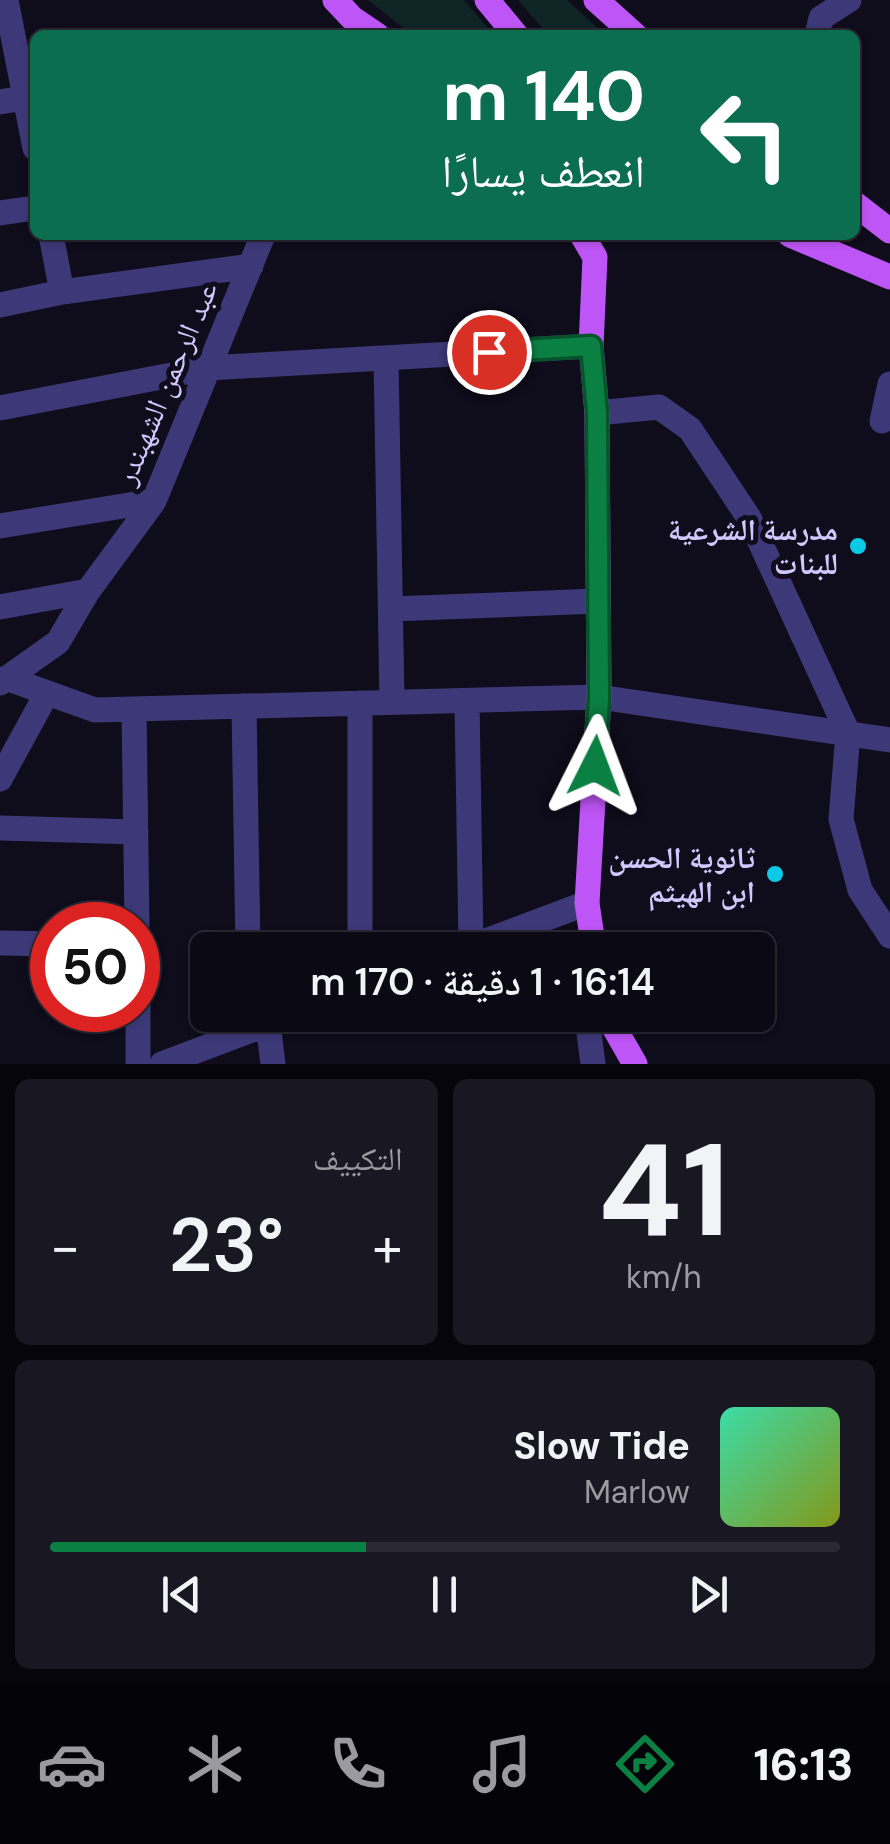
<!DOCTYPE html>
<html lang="ar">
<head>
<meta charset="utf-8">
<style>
	:root { --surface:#0b0914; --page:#191722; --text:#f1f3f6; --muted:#9a9aa0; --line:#2b2a34; --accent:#0b8043 }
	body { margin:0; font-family:"DM Sans","Noto Naskh Arabic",sans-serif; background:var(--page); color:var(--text); direction:rtl; height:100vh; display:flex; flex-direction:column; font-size:38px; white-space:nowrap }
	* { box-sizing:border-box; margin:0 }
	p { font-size:32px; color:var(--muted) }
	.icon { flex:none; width:55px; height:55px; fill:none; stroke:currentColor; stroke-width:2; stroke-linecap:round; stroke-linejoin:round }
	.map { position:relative; height:1064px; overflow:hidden; direction:ltr }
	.sheet { display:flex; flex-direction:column; gap:15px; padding:15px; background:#06050b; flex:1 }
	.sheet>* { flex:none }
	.top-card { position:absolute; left:30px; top:30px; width:830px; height:210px; border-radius:15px; box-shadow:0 2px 8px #0004,0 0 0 2px var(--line); direction:rtl; background:#0b6e4f; color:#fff; overflow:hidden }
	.speed { position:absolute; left:30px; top:902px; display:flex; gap:20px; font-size:50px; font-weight:700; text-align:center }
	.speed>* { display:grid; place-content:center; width:130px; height:130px; border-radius:50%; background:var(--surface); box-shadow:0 2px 8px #0004,0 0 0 2px var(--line); line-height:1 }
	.speed .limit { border:15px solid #d22; background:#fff; color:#111 }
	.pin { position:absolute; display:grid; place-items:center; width:85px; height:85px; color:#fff; margin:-42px; border:5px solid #fff; border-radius:50%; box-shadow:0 2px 10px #0007 }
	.me { position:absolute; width:110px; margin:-55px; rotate:3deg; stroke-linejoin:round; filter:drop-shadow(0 0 8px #0008) }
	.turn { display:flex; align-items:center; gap:35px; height:210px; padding:0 50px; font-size:45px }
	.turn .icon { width:130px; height:130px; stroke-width:2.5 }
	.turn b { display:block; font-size:70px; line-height:85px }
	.big { font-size:75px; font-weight:600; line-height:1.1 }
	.sheet .tile { flex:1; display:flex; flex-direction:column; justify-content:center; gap:15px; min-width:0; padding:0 35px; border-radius:15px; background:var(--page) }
	.sheet .dial { align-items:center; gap:0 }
	.dial b { font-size:130px; line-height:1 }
	.song { display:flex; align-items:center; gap:30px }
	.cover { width:120px; height:120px; border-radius:15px; background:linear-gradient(135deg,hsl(160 70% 55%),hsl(70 70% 35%)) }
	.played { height:10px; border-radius:5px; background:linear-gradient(90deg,var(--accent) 40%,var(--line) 40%) }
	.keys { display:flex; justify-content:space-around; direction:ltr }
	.heat { display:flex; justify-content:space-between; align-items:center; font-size:55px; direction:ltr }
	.sheet .tiles { flex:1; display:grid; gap:15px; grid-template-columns:1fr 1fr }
	.tile:last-child { grid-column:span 2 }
	.trip { position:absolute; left:190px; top:932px; width:585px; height:100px; border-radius:15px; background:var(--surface); box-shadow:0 2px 8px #0004,0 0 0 2px var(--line); font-weight:600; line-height:100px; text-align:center; direction:rtl }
	.tabs { display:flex; height:160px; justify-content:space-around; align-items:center; background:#040408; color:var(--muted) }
	.tabs .icon { width:70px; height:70px }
	.tabs .on { color:var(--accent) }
	.tabs b { font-size:45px; color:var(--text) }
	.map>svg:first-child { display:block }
	.green { fill:#0f2424 }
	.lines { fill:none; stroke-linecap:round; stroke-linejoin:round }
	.minor { stroke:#3d3978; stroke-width:25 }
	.major { stroke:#be55f6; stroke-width:25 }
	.route-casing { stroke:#07532c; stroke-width:25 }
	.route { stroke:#0b8043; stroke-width:18 }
	.poi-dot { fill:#0ccae5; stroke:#0f0c1b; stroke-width:4 }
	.labels { text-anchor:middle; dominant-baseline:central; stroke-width:10; stroke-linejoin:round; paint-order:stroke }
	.street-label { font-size:30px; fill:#d0c8fc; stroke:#0f0c1b }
	.poi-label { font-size:30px; font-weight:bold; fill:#d0c8fc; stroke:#0f0c1b; text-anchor:end }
</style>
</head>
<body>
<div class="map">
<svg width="890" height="1064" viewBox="0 0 890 1064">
	<rect width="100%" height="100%" fill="#0f0c1b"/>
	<path class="green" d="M368,0H464L494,35H412Z
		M518,0H567L605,35H548Z"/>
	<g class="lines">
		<path class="minor" d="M6,0L35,148
			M817,35L821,18L849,0
			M0,102L35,96
			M0,213L35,208
			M51,235L62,292
			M0,305L62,292L251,266
			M386,358L392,702
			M0,408L208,368L591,346
			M597,413L659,407L690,429L749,518L848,733L841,819L860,890L890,936
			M882,421L890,384
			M0,526L154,501
			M0,607L88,591
			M391,609L598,601
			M6,678L95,710L599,697L890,740
			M0,683L58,642L88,591L154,501L263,235
			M467,701L471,947
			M360,703V950
			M244,706L248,950
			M134,709L137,925
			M0,779L47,693
			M0,828L136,832
			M0,943L52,944
			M462,950L587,903
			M138,995V1064
			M268,1023L273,1064
			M162,1064L291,1015
			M593,1064L589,1033L599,1015"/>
		<path class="major" d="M335,0L352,18L377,35
			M487,0L516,35
			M596,0L635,35
			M855,204L890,231
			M582,235L595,257L591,346L597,413L599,697L587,903L594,950
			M790,235L890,277
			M607,1015L635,1064"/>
	</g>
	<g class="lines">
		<defs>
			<path id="route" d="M489,352L591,346L597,412L599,698L595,766"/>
		</defs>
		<use href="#route" class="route-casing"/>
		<use href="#route" class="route"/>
	</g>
	<g class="poi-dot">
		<circle cx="858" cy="546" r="10"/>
		<circle cx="775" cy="874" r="10"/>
	</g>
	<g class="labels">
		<g class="street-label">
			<text transform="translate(166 383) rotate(-67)">عبد الرحمن الشهبندر</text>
		</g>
		<g class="poi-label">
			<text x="838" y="529">مدرسة الشرعية<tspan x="838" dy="34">للبنات</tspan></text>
			<text x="755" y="857">ثانوية الحسن<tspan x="755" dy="34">ابن الهيثم</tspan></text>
		</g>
	</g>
</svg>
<div class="speed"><div class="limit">50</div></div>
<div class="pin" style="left:489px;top:352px;background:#d93025"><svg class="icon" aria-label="arrive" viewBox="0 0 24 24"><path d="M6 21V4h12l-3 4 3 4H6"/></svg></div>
<svg class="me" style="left:595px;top:766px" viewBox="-20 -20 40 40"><path d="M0-17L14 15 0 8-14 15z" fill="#0b8043" stroke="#fff" stroke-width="4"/></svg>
<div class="trip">16:14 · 1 دقيقة · 170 m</div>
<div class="top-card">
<div class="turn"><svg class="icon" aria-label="left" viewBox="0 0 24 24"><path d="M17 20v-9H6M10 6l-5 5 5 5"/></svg><div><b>140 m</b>انعطف يسارًا</div></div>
</div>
</div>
<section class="sheet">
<div class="tiles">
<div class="tile dial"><b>41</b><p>km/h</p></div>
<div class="tile"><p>التكييف</p>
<div class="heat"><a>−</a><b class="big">23°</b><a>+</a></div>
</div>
<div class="tile">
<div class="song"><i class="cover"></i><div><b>Slow Tide</b><p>Marlow</p></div></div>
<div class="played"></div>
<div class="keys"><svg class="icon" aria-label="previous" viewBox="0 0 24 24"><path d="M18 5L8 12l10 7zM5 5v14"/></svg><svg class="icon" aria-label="pause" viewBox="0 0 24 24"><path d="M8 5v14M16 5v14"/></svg><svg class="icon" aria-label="next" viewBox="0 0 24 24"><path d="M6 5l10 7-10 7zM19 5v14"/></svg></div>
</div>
</div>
</section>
<nav class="tabs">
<b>16:13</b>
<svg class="icon on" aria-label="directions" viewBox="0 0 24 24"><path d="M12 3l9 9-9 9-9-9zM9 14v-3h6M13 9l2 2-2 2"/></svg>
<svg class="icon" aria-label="music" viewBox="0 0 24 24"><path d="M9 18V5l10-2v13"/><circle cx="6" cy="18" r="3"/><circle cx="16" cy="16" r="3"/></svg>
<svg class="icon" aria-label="phone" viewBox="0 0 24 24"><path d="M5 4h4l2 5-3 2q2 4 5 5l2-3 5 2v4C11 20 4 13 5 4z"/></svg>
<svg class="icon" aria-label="climate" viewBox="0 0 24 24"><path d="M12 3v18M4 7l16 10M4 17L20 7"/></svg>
<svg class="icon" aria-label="car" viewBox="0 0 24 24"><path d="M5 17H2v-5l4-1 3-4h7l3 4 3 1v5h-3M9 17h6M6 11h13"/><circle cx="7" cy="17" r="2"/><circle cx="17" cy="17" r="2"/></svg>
</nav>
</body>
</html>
